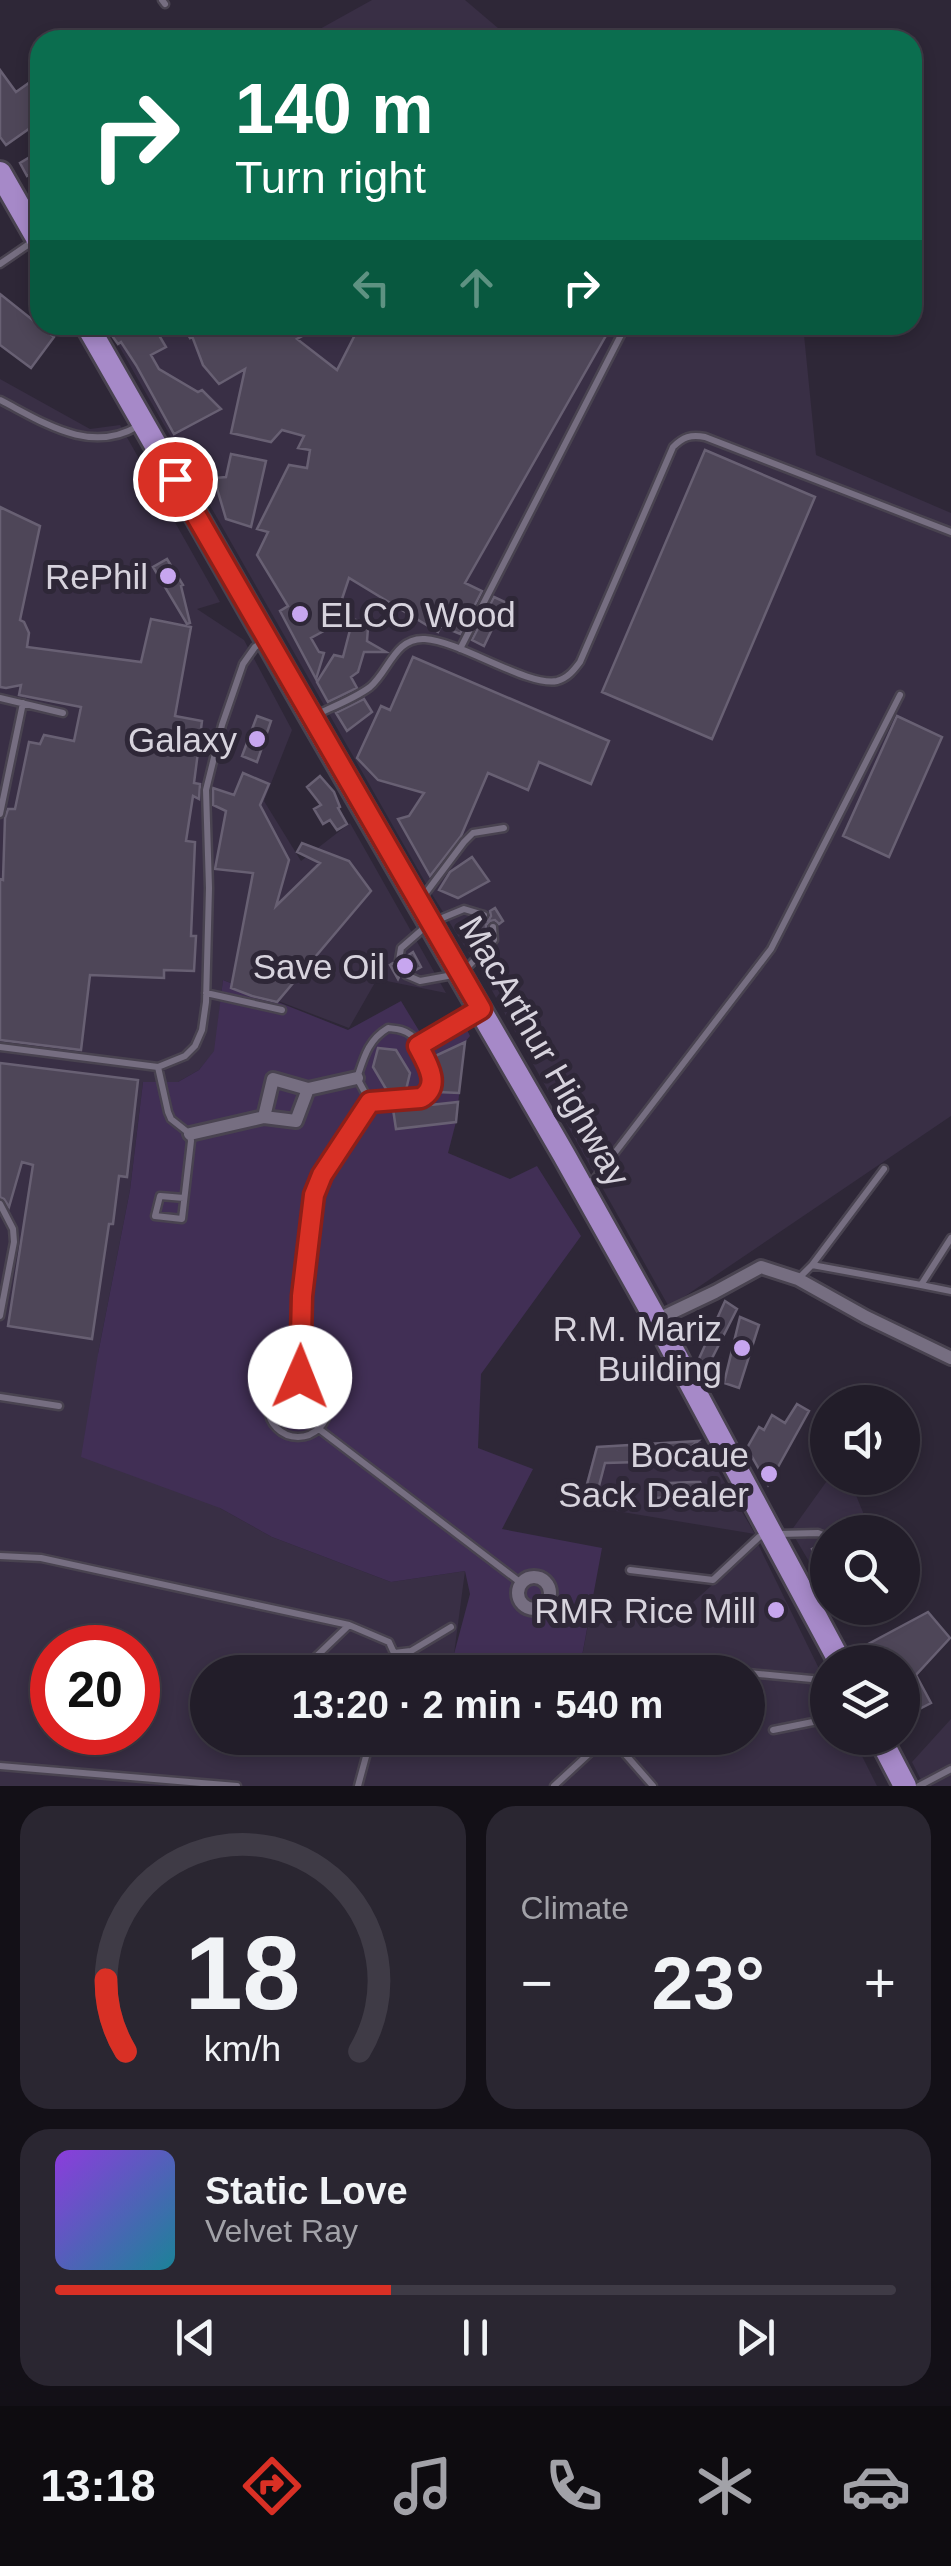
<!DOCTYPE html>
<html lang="en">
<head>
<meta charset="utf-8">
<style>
	:root { --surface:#221d29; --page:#2a2631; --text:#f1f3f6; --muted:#a2a2a8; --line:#3f3b46; --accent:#d93025 }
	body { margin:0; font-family:Helvetica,sans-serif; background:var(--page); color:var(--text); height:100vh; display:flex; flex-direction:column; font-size:38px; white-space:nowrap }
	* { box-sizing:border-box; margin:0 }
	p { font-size:32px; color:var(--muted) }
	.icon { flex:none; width:55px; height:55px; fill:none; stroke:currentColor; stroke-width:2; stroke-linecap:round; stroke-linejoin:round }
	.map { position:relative; height:1786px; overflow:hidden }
	.side { display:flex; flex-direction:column; gap:20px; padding:20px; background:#131017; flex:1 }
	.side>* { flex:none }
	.guide { position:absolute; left:30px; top:30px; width:892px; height:305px; border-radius:30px; box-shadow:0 5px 15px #0003,0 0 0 2px var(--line); background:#0b6e4f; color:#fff; overflow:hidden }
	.fabs { position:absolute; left:810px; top:1385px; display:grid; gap:20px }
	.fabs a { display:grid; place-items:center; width:110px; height:110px; border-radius:50%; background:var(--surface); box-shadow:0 5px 15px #0003,0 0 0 2px var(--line); font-size:50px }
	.speed { position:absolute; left:30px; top:1625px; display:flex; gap:20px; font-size:50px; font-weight:700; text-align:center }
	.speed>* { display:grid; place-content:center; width:130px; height:130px; border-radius:50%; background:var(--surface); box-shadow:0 5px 15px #0003,0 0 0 2px var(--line); line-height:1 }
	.speed .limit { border:15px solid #d22; background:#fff; color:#111 }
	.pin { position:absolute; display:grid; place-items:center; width:85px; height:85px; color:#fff; margin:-42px; border:5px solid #fff; border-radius:50%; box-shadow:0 2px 10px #0007 }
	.me { position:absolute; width:110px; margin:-55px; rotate:1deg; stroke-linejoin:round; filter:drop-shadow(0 0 8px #0008) }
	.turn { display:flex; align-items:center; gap:35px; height:210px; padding:0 40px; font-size:45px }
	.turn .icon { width:130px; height:130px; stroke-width:2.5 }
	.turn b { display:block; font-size:70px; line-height:85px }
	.lanes { display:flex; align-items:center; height:95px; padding:0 40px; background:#0003; justify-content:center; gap:50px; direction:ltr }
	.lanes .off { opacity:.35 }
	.big { font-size:75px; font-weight:800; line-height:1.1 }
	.side .widget { flex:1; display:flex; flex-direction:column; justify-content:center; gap:15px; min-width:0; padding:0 35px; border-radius:30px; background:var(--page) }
	.side .dial { align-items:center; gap:0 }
	.dial svg { height:260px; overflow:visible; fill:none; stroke:var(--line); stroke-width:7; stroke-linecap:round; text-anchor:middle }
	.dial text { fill:var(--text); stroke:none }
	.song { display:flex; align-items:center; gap:30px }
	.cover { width:120px; height:120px; border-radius:15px; background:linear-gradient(135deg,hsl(270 70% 55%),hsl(190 70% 35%)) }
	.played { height:10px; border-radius:5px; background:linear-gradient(90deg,var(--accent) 40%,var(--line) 40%) }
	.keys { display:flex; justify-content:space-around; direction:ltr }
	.heat { display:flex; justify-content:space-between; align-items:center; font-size:55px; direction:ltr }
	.side .tiles { flex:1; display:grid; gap:20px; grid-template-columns:1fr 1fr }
	.widget:last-child { grid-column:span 2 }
	.trip { position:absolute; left:190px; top:1655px; width:575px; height:100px; border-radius:50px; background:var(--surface); box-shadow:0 5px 15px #0003,0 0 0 2px var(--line); font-weight:800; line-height:100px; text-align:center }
	.menu { display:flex; height:160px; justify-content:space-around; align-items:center; background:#0e0c10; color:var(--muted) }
	.menu .icon { width:70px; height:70px }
	.menu .on { color:var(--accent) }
	.menu b { font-size:45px; color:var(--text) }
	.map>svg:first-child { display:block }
	.built { fill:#392f45; fill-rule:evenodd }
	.green { fill:#412f55 }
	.building { fill:#4e4658; stroke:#686073; stroke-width:2.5 }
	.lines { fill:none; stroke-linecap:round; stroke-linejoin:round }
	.service-casing { stroke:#494350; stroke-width:11 }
	.minor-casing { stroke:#494350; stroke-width:18 }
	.trunk-casing { stroke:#494350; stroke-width:28 }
	.service { stroke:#766e81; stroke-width:6 }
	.minor { stroke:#766e81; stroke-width:12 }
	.trunk { stroke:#a689c8; stroke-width:22 }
	.route-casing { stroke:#8d1f18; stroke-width:25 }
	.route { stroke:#d93025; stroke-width:18 }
	.poi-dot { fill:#c7a6ef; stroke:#2e2737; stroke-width:4 }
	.labels { text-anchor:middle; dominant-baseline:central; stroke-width:10; stroke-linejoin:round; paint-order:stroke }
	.poi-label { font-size:35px; fill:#d7d3dd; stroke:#2e2737; text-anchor:end }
	.street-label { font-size:35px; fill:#d7d3dd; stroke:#2e2737 }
</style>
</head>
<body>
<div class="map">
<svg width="951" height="1786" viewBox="0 0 951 1786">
	<rect width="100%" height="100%" fill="#2e2737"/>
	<path class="built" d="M372,0H465L512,40H300Z
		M107,325H803L816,455L951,513V1116L669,1307L490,987L433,896Z
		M0,379L90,429L120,425L220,602L197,609L244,640L292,730L264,801L301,861L350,823L446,993L377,979L349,1028L223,980L215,1051L199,1070L178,1082H143L130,1190L98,1354L220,1508L272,1537L391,1582L465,1571L454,1654L520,1672H208V1738H748V1672H579L588,1625L682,1612L758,1544L827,1685L828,1738H853L877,1786H0ZM52,1648H138V1732H52Z
		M700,1440L755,1534L580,1505L596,1446Z
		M829,1478H849L871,1532H828L827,1569L817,1575L791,1531Z
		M951,1719V1786H924L912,1762Z"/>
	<path class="green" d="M223,980L348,1030L401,1001L421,1034L458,1011L470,1036L465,1042L456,1122L448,1153L510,1179L537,1166L581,1236L481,1374L478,1448L533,1469L502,1529L602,1548L579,1672H520L454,1654L470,1594L465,1571L391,1582L272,1537L220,1508L81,1457L98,1354L130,1190L143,1082H178L199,1070L214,1051Z"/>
	<path class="building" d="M0,70L16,92L40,75V121L6,145L0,137Z
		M40,151V168L27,176L20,163Z
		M0,294L54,337L31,368L0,345Z
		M107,325H153L166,347L151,355L159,369L198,392L202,390L221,409L174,434L136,365L121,342L118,344L110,333L111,332Z
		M182,325H322L297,339L337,370L360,325H612L465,583L482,591L460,634L441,626L438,632L349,578L333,626L311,638L319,652L324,653L316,679L280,611L288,606L257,555L268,532L257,529L289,465L307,468L310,450L298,448L304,436L282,430L271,442L231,433L245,369L219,384L203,365L192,336L190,338Z
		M705,450L815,497L712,739L602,692Z
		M231,454L266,461L251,527L226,519L214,478L226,477Z
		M0,507L40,526L20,620L24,622L29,633L27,647L141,662L151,619L191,627L175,716L202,721L194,783L200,784L199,799L193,796L186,841L195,842L191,936H196L194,971L164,970V978L90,975L81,1050L0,1040V879L3,880L5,818L8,809H15L29,742L40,744L44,735L74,741L81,707L19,695L21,685L6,688L0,687Z
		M167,559L183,585L181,586L190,623L187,624L153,567Z
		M494,597L505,602L484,646L472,640Z
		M356,620L368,628L367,641L386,652H364L358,672L351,677L357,688L328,702L317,682L334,655L343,657L350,630Z
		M413,657L609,741L591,784L539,762L528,790L488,773L461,836L430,876L398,819L409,816L424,793L378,780L357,758L381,706L390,710Z
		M364,699L372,712L347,731L336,713Z
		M257,716L271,721L257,762L242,756Z
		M897,716L942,737L889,857L843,836Z
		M243,773L269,784L260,805L289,860L276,906L320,863L297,852L302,843L349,861L371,891L277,1002L252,996L231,988L253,873L215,869L226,811L213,805V788L234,795Z
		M320,776L334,792L340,807L338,808L347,824L337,830L330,820L323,824L314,809L321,805L307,787Z
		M472,857L489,881L458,898L439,890L450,872Z
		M495,908L503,921L499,924L495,920L490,921L486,925V931L466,942L459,929L475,919L488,921L491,916L490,911Z
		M413,952L421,967L414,971L403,969L398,979L390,965L393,963L397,966H402L407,956Z
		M465,1042L459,1093L438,1092V1074L433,1057Z
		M378,1048L396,1050L410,1073L406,1090L386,1089L373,1067Z
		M0,1063L138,1080L127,1177L119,1176L113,1224H109L92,1339L8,1326L33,1165L22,1162L9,1207L4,1199L0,1197Z
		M458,1102L456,1122L396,1129L393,1109Z
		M725,1301L737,1309L706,1370L697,1363Z
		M740,1317L759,1325L739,1388L724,1383Z
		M797,1404L809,1411L768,1485L747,1448L759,1427L764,1430L772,1415L785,1423Z
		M698,1441L674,1461L605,1463L594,1505L582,1503L597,1447Z
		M693,1482H700L707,1495L655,1498L648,1484Z
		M823,1543L828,1544L826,1574L812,1549Z
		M928,1612L950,1638L916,1675L931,1703L902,1718V1662H863L857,1650Z"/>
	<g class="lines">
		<defs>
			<path id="service" d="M162,0L165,4
				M28,210L40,203
				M0,264L32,242
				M0,400C43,422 90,455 138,426
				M460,649L623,331
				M0,698L63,713
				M315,715C332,707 354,699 370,687C389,671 395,637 425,639C460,641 528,687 557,681C568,678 574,670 580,662L673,447C683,437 691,434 705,437L951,532
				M0,814L23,703
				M422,898L464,842L473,833L504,828
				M435,921L464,909L484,915
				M399,960L401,948L424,928
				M464,971L494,940L493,927
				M406,975L420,981L453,975
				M206,993L282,1010
				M388,1028C396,1029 404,1029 411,1035C421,1045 435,1073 432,1088C430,1095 427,1095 421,1099L370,1102L357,1078C364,1057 368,1040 388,1028Z
				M418,1046L478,1011
				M0,1047L158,1067L185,1056L195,1046L202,1030L206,1002L209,888L206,790L222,725L243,664L255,647L264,641
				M158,1067L168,1112L171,1119L190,1134L191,1141L182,1219L155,1216L160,1196L184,1198
				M587,1183L594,1180L771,949L900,695
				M0,1204L13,1229L14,1242L0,1316
				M812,1265L884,1169
				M799,1278L812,1265L921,1285L951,1238
				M921,1285L951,1291
				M268 1407a30 30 0 1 1 60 0a30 30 0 1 1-60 0Z
				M299,1377L302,1296L314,1195L322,1175L370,1102
				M0,1397L59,1406
				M319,1429L521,1583
				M779,1534L818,1533L828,1537
				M0,1556L41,1558L349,1625L389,1642L394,1653L389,1672
				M630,1570L713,1580L759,1537L767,1535
				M813,1597L828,1580
				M394,1653L411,1651L451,1627
				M300,1672L348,1626
				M686,1672L700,1669L744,1672
				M748,1673L822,1680L828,1677
				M773,1730L828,1719
				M611,1738L653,1786
				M0,1766L237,1786
				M358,1786L371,1738
				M554,1786L606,1738
				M919,1786L951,1769"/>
			<path id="minor" d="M264,1117L273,1079L308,1089L357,1078
				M190,1134L264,1117L296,1121L308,1089
				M656,1320L715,1292L761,1267L798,1279L866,1317L951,1358
				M518 1593a16 16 0 1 1 32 0a16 16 0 1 1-32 0Z"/>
			<path id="trunk" d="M0,173L40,243
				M87,325L311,717L564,1155L663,1332L840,1662
				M880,1738L905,1786"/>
		</defs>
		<use href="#service" class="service-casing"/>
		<use href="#minor" class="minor-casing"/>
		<use href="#trunk" class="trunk-casing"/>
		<use href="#service" class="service"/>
		<use href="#minor" class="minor"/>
		<use href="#trunk" class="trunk"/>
	</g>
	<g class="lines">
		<defs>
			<path id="route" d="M175,479L481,1009L418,1046C427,1063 442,1086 421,1098L370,1102L322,1175L314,1195L302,1296L300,1377"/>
		</defs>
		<use href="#route" class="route-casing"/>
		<use href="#route" class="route"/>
	</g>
	<g class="poi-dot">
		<circle cx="168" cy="576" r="10"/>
		<circle cx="300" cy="614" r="10"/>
		<circle cx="257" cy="739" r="10"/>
		<circle cx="405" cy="966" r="10"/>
		<circle cx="742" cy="1348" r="10"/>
		<circle cx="769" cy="1474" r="10"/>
		<circle cx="776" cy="1610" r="10"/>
	</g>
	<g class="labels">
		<g class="poi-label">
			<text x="148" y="576">RePhil</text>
			<text x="320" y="614" text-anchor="start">ELCO Wood</text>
			<text x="237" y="739">Galaxy</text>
			<text x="385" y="966">Save Oil</text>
			<text x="722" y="1328">R.M. Mariz<tspan x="722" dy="40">Building</tspan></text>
			<text x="749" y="1454">Bocaue<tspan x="749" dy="40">Sack Dealer</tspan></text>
			<text x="756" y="1610">RMR Rice Mill</text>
		</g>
		<g class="street-label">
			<text transform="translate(545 1051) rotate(60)">MacArthur Highway</text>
		</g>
	</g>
</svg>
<div class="fabs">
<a><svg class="icon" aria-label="sound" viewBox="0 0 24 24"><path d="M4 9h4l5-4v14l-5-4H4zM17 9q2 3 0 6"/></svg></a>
<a><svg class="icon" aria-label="search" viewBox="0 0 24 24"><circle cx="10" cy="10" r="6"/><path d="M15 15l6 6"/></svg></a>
<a><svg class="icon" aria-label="layers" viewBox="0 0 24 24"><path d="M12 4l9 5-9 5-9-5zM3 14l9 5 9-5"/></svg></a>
</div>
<div class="speed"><div class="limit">20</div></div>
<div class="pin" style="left:175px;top:479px;background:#d93025"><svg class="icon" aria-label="arrive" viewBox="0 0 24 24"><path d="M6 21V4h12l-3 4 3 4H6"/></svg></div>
<svg class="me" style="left:300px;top:1377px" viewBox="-20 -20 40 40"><circle r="19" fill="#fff"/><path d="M0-13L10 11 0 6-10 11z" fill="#d93025"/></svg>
<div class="trip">13:20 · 2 min · 540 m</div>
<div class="guide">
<div class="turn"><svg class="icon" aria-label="right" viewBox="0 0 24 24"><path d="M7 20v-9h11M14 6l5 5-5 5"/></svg><div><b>140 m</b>Turn right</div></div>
<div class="lanes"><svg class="icon off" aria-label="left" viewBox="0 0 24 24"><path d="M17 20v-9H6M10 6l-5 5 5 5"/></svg><svg class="icon off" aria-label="ahead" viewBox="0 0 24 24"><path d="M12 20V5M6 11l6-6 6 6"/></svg><svg class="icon" aria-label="right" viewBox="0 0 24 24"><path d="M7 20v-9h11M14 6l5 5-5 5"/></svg></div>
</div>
</div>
<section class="side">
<div class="tiles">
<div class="widget dial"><svg viewBox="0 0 100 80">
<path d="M14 69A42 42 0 1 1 86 69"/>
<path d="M14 69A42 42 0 0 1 8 47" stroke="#d93025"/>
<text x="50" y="56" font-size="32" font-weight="700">18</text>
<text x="50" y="72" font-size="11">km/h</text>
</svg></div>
<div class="widget"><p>Climate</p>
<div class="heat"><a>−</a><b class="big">23°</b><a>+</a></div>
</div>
<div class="widget">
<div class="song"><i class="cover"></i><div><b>Static Love</b><p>Velvet Ray</p></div></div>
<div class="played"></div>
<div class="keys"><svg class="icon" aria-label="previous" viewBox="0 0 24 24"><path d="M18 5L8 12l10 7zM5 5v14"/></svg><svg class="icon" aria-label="pause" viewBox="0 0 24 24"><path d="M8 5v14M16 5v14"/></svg><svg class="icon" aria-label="next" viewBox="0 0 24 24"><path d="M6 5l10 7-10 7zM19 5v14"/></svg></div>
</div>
</div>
</section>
<nav class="menu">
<b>13:18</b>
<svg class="icon on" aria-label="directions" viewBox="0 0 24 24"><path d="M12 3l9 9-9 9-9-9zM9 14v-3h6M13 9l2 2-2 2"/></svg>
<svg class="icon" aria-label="music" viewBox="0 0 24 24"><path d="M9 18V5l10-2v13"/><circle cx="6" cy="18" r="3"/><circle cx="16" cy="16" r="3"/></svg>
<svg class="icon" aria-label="phone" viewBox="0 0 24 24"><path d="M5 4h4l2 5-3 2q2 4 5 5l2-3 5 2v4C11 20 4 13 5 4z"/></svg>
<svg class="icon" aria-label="climate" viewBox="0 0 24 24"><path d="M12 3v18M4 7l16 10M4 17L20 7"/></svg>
<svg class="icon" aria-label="car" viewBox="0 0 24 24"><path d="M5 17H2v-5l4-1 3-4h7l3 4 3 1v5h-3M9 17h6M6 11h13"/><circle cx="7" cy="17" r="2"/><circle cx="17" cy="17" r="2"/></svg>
</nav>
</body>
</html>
